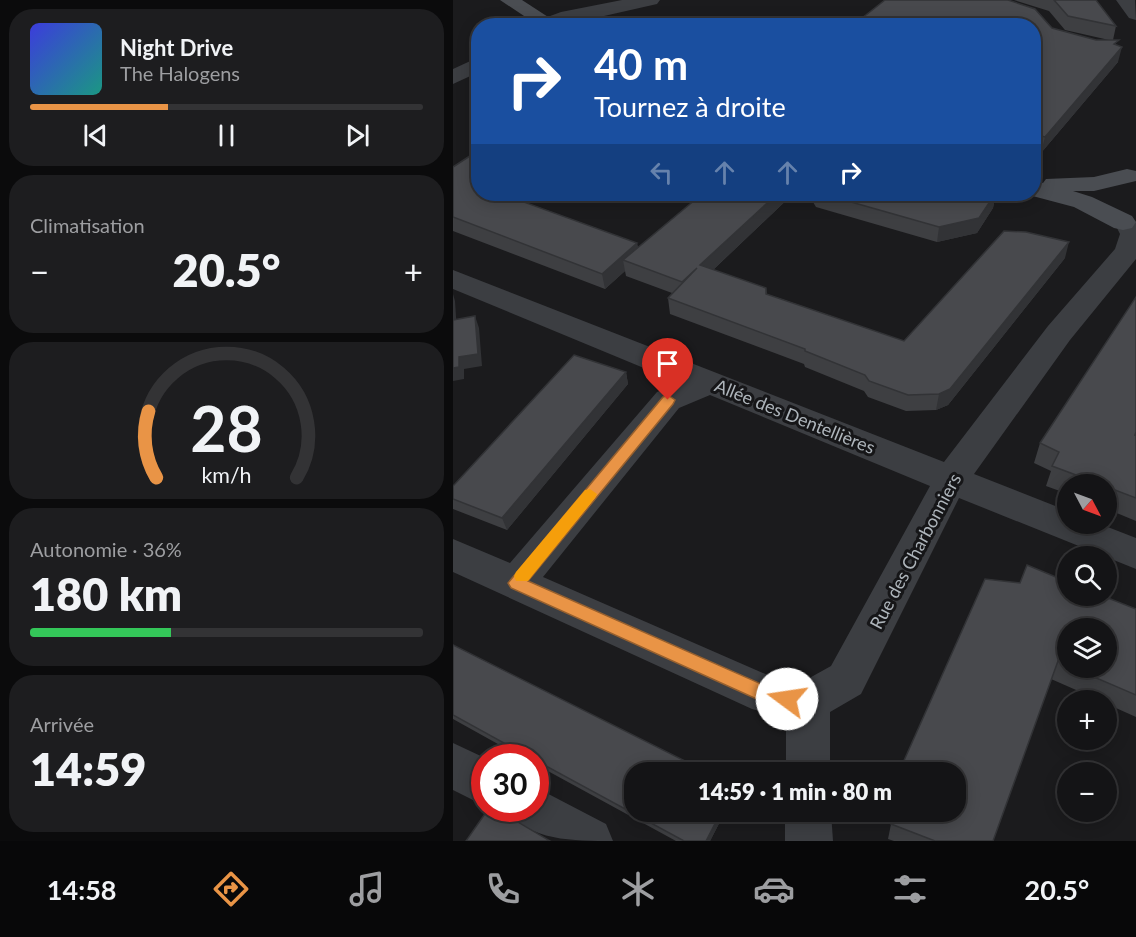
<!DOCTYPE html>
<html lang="fr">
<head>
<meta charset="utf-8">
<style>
	:root { --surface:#141416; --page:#1d1d1f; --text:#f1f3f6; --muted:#9d9ea1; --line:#333335; --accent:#e99446 }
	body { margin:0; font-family:Lato,sans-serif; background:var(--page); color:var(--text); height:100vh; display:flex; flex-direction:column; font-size:22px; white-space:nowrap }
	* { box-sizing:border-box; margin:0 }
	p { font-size:20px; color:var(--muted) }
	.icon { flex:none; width:33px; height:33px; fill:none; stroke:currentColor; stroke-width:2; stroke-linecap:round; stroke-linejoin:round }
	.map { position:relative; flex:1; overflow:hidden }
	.panel { display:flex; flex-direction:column; gap:9px; padding:9px; background:#0b0b0c; width:453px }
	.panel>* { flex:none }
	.top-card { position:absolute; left:18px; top:18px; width:570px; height:183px; border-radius:24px; box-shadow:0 3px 15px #0003,0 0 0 2px var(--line); background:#1a4fa0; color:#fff; overflow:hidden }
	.needle { width:39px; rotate:131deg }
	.fabs { position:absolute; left:604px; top:474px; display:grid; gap:12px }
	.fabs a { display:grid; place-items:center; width:60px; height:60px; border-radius:50%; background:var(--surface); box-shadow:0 3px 15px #0003,0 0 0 2px var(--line); font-size:30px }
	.speed { position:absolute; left:18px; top:744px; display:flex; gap:12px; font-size:30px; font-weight:700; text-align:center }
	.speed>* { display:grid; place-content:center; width:78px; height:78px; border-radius:50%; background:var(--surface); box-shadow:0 3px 15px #0003,0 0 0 2px var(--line); line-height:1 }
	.speed .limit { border:9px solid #d22; background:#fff; color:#111 }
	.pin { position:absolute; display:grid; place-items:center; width:51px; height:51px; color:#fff; margin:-62px -26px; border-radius:50% 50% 50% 0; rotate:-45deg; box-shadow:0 0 6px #0007 }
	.pin .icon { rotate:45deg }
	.me { position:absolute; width:66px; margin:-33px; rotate:284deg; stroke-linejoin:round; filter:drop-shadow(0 0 4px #0008) }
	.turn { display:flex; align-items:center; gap:21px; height:126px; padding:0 24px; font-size:27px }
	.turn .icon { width:78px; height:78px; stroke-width:2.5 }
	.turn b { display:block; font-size:42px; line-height:51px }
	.lanes { display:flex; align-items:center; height:57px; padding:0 24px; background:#0003; justify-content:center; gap:30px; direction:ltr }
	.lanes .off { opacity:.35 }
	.big { font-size:45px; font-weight:800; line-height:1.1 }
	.panel .card { flex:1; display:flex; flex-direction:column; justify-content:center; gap:9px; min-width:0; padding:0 21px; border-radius:24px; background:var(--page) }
	.panel .dial { align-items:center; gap:0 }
	.dial svg { height:156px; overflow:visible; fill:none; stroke:var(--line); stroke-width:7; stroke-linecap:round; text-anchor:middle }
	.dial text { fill:var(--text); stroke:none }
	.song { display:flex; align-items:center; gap:18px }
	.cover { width:72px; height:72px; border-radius:9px; background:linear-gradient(135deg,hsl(240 70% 55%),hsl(170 70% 35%)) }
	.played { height:6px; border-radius:3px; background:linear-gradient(90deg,var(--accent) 35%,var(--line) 35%) }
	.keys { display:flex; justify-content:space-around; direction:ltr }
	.heat { display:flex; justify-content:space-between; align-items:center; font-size:33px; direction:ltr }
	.charge { height:9px; border-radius:4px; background:linear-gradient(90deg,#34c759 36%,var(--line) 0) }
	.trip { position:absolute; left:171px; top:762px; width:342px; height:60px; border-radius:24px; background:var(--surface); box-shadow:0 3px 15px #0003,0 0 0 2px var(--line); font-weight:800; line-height:60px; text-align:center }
	.menu { display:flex; height:96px; justify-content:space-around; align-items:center; background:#080809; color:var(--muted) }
	.menu .icon { width:42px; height:42px }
	.menu .on { color:var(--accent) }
	.menu b { font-size:27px; color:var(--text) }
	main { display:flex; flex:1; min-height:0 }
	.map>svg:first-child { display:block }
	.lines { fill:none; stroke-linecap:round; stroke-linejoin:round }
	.street { fill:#3c3e42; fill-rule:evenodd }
	.secondary { fill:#4a4d52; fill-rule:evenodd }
	.wall { fill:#3e3f42; fill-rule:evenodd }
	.shaded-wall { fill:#323336 }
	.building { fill:#48494d; stroke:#323336; stroke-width:1.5 }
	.route { fill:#e99446; stroke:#97602e; stroke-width:1.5 }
	.slow { fill:#f59e0b }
	.labels { text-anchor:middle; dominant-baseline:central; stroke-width:6; stroke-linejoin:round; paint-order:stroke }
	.street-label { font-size:18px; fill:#aeb5bb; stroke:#161618 }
</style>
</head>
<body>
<main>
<section class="panel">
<div class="card">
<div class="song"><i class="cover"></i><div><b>Night Drive</b><p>The Halogens</p></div></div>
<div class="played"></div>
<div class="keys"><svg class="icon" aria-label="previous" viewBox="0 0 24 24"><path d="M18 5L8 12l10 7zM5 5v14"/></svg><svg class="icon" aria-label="pause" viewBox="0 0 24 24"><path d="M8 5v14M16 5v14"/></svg><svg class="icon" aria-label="next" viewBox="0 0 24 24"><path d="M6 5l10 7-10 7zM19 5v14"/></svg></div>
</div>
<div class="card"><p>Climatisation</p>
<div class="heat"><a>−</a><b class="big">20.5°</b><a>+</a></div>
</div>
<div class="card dial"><svg viewBox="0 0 100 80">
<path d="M14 69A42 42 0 1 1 86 69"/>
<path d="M14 69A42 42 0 0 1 10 35" stroke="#e99446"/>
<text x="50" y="56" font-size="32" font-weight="700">28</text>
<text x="50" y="72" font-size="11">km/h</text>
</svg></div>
<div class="card"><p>Autonomie · 36%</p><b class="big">180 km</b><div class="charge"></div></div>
<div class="card"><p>Arrivée</p><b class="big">14:59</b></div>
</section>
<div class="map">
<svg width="683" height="841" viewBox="0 0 683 841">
	<rect width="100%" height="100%" fill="#1b1b1d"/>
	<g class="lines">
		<path class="street" d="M169,0H207L204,4L107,26H79L81,22L108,12Z
			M663,0H682L683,20L676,18Z
			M26,57V72L0,84V69Z
			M677,220L683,222V259L617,340L521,474L615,511V524H647L683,538V569L506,498L408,694L377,712V772H333V718L299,709L0,572V539L57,563L204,392L227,383L0,289V270L491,462L595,326L662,249L667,234L664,228L668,222ZM257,395L477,486L378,666L351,681L317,676L90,577L226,408Z
			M0,743L32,758V806L0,790Z
			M82,787L153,824L160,841C121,841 72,841 54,808H82Z
			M332,812H378L380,841H332Z"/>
		<path class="secondary" d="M47,0H69L109,26H86Z
			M674,169L683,171V181L641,191H620L639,197L679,216L683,222L679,228L670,230L661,228L621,207L572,194H580V181L590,183L593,179L641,177Z"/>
	</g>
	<path class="wall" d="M561,0H643L663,26L660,40L664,46L665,62L588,153L580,151V26L599,28L643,40H656L612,30L596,11Z
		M0,167L26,194H53L52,195L184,243L185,248L249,194H340L260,270L313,288L314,294L451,341L612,258L495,405L483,410L453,411L415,397L411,391L352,367L351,364L217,314L215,298L219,293L173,276L172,271L152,289L0,231Z
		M355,194H543L540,208L524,233L484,242L363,207Z
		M683,297V521L654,509V484H615V494L593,486L598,471L581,463L587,443Z
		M173,372L175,384L54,530L0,509V486Z
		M574,565L615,582V596H650L683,609V717L654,704V700H646L598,679L540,841H441L435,839L438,824L443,812H502V772H448L449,765L532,579L567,583ZM615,628H654V668H615Z
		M0,645L272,812L257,841H223L82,764V758H70L0,719Z"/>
	<path class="shaded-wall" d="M669,47L665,62L588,153L592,137Z
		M324,194H340L248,281L247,265Z
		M543,194L540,208L524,233L484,242L486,227Z
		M616,242L612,258L495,405L483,410L486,394Z
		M184,243L186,258L170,260L172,271L152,289L149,274Z
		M0,294L2,301L4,332L0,322Z
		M22,316L26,328L29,366L11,369V379L0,381V368L6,357Z
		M173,372L175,384L54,530L49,518Z
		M268,812H272L257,841H253Z"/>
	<path class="building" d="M432,0H555L582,9L599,28L643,40H666L661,44L669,47L592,137L580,134V26H399Z
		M601,0H643L663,26L615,16Z
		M252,19L269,26H238Z
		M26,150V194H49L184,243L149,274L0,217V167Z
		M249,194H324L247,265L313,288V294L451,341L551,231L573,232L616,242L497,389L486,394L455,395L416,381L412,375L352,351V349L215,298L244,268L229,282L170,260Z
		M370,194H542L526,218L486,227Z
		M683,297V432L682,435H683V498L654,487V484H647L599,466L606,452L587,443Z
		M22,316L25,354L6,357V367L0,368V320Z
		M121,355L173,372L49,518L0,499V486Z
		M574,565L615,582V596H650L683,609V695L620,668H654V628H615V666L605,661L540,841H482L438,824L443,812H502V772H459L460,771L449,765L532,579L567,583Z
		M0,645L254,772H182V812H268L253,841H231L82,760V758H78L0,715Z
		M36,808H41L97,841H13Z"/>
	<path class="route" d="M215,395L222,400L220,404L75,581L315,687L341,693L343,699L341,704L334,707L308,701L58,588L55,583L210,397Z"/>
	<path class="slow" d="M137,489L144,494L142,498L75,581H63L61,576L63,572L132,490Z"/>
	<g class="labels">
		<g class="street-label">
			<text transform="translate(342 416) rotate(22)">Allée des Dentellières</text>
			<text transform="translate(462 551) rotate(-62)">Rue des Charbonniers</text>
		</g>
	</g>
</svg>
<div class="fabs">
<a><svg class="needle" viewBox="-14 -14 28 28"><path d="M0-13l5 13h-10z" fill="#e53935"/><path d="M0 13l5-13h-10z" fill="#9d9ea1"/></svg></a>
<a><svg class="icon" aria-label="search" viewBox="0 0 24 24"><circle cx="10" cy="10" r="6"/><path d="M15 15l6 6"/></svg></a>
<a><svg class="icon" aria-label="layers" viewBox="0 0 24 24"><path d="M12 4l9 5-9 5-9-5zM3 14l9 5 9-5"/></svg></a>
<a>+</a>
<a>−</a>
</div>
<div class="speed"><div class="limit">30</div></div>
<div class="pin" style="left:215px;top:400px;background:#d93025"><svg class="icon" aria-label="arrive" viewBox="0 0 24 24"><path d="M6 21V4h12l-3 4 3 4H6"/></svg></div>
<svg class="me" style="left:334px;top:699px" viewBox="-20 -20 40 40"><circle r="19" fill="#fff"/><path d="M0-13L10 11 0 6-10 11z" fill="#e99446"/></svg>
<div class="trip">14:59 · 1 min · 80 m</div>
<div class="top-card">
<div class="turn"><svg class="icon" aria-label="right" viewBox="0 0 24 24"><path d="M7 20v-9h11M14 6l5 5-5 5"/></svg><div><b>40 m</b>Tournez à droite</div></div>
<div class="lanes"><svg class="icon off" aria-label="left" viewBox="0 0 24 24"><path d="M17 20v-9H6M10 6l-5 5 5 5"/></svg><svg class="icon off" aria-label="ahead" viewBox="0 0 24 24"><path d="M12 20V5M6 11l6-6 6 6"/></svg><svg class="icon off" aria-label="ahead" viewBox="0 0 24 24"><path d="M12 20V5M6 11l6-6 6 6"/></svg><svg class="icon" aria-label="right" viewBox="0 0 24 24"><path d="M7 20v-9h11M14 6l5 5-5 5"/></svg></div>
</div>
</div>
</main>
<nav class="menu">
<b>14:58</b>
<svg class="icon on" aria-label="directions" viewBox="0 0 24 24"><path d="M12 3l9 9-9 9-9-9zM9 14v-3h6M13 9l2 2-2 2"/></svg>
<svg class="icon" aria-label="music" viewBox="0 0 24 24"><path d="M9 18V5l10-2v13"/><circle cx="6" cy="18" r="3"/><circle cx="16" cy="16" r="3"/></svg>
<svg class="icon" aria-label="phone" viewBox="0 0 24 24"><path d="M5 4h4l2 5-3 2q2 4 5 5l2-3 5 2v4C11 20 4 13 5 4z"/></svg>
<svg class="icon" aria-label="climate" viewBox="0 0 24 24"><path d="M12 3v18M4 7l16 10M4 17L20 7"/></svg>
<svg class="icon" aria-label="car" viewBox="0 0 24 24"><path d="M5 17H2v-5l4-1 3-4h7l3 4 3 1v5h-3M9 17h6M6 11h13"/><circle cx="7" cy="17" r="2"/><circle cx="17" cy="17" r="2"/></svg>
<svg class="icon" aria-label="filters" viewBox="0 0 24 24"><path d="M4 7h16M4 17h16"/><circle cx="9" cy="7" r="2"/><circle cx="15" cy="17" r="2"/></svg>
<b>20.5°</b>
</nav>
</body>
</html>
